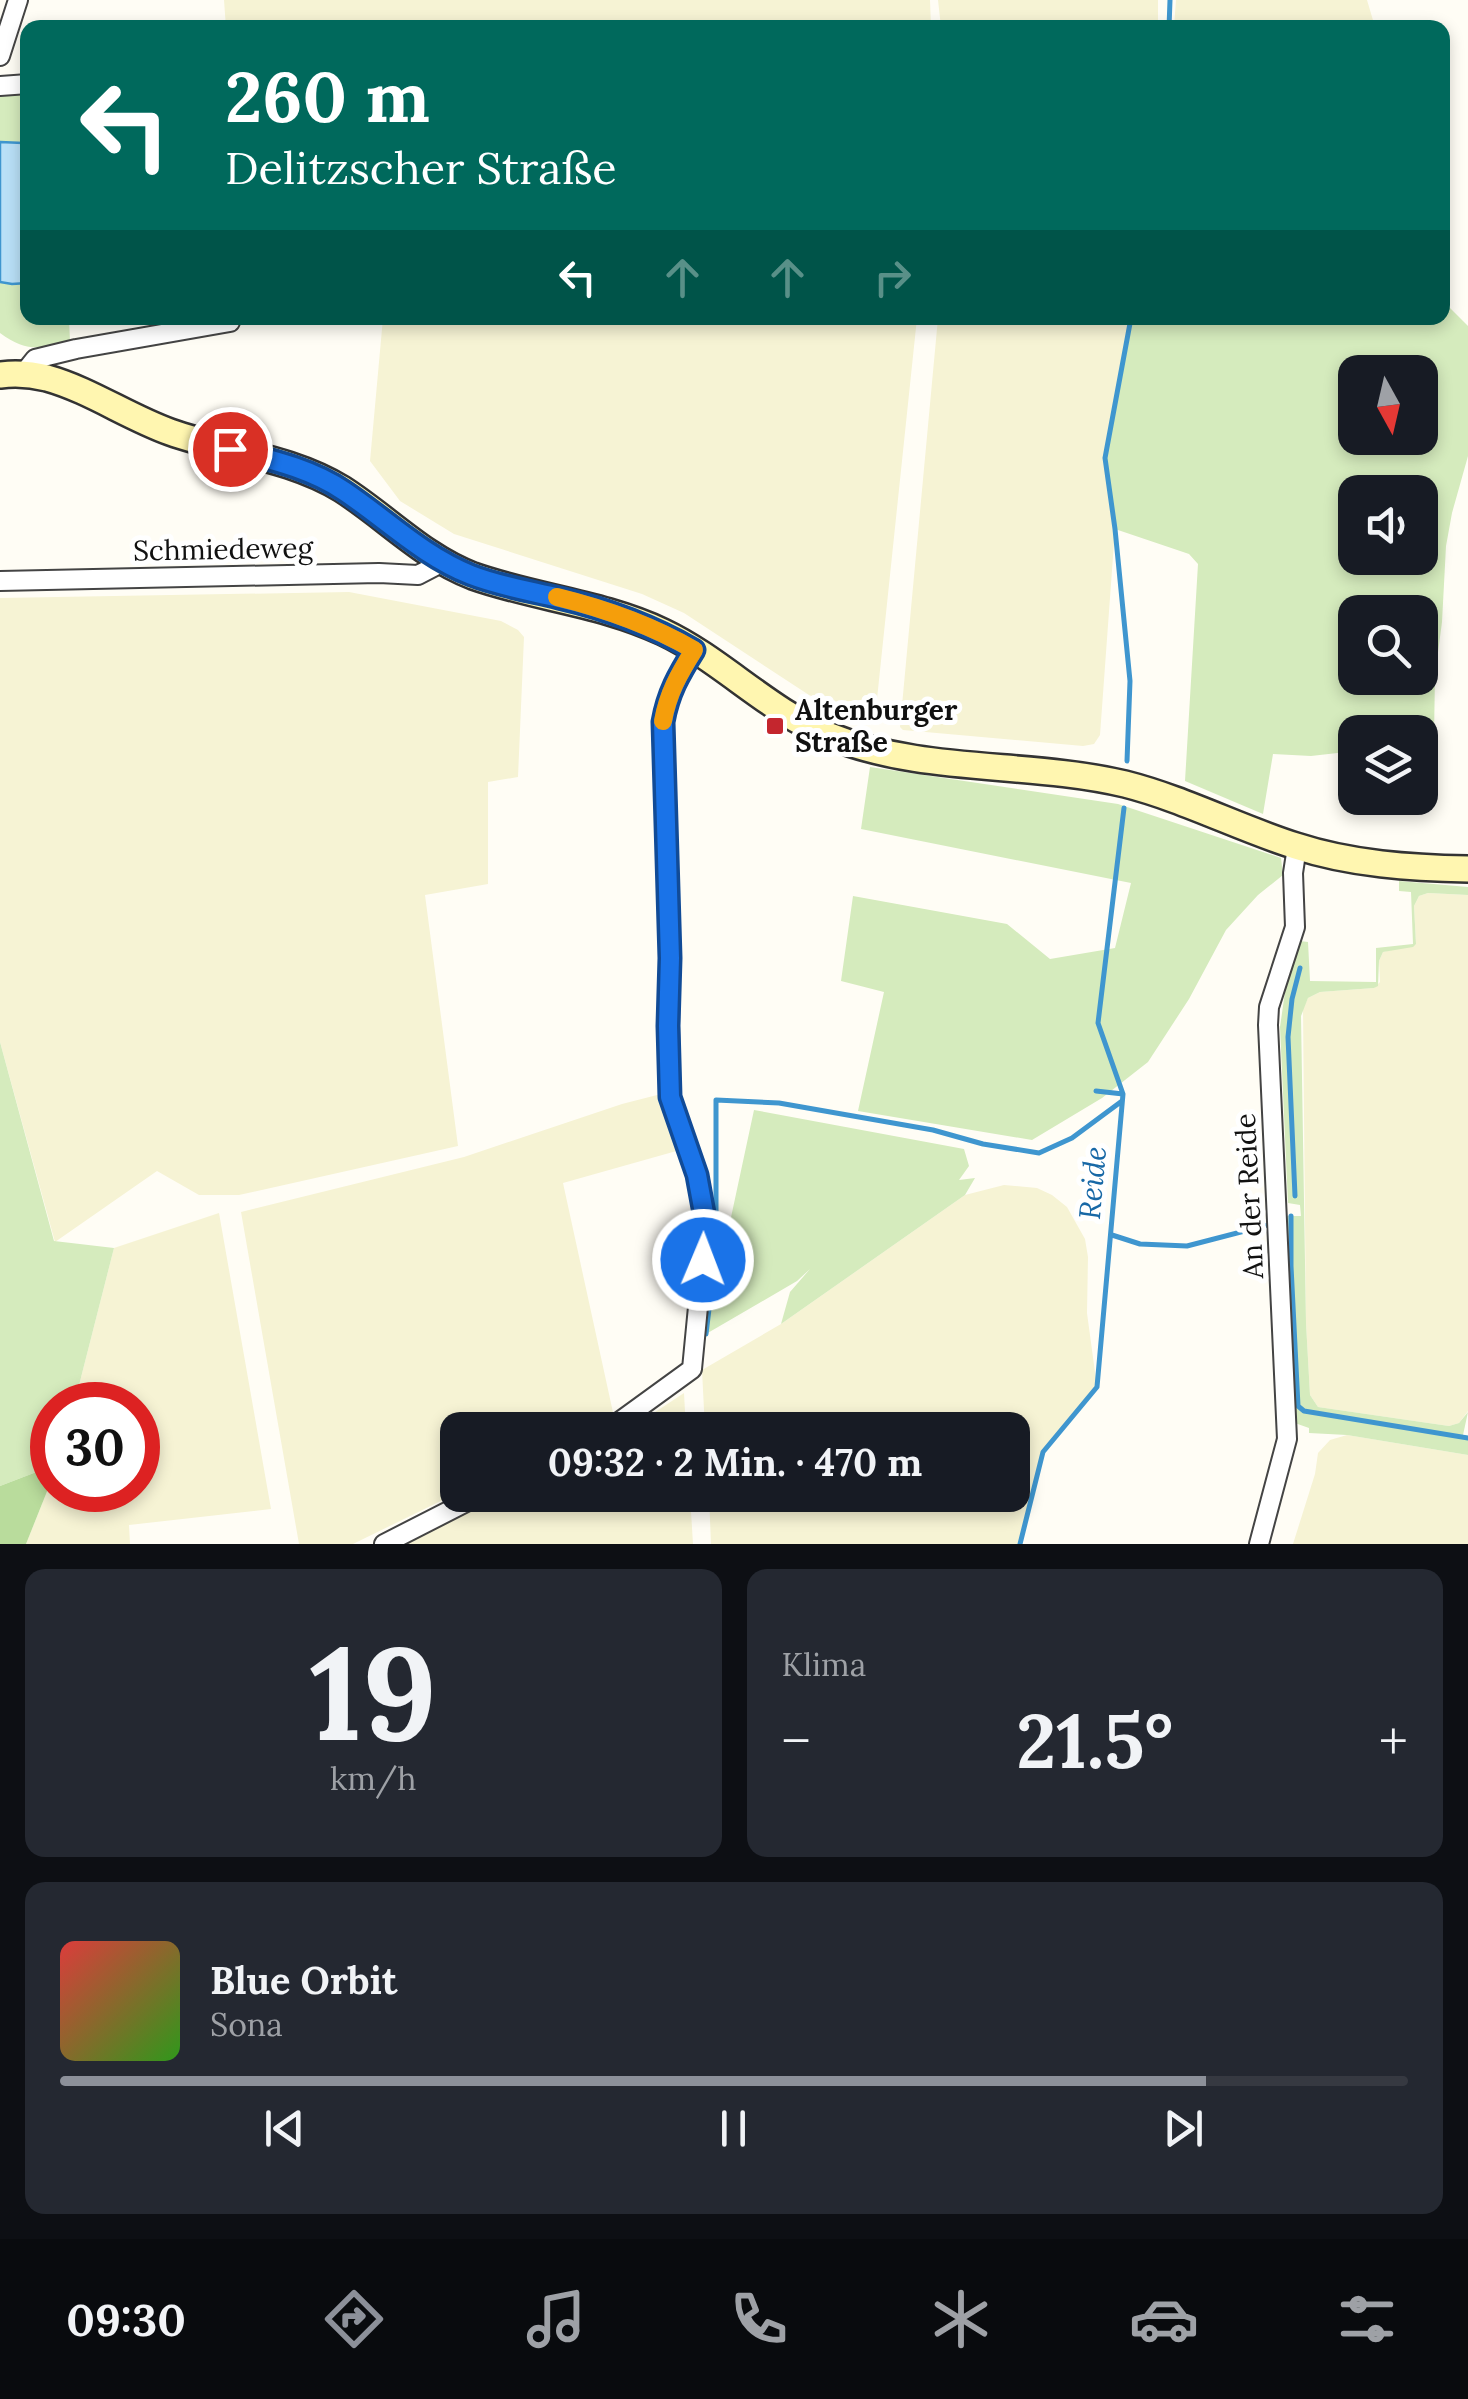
<!DOCTYPE html>
<html lang="de">
<head>
<meta charset="utf-8">
<style>
	:root { --surface:#171b24; --page:#242831; --text:#f1f3f6; --muted:#9ea1a6; --line:#363941; --accent:#8c9099 }
	body { margin:0; font-family:Lora,serif; background:var(--page); color:var(--text); height:100vh; display:flex; flex-direction:column; font-size:38px; white-space:nowrap }
	* { box-sizing:border-box; margin:0 }
	p { font-size:32px; color:var(--muted) }
	.icon { flex:none; width:55px; height:55px; fill:none; stroke:currentColor; stroke-width:2; stroke-linecap:round; stroke-linejoin:round }
	.map { position:relative; height:1544px; overflow:hidden }
	.drawer { display:flex; flex-direction:column; gap:25px; padding:25px; background:#0d0f14; flex:1 }
	.drawer>* { flex:none }
	.top-card { position:absolute; left:20px; top:20px; width:1430px; height:305px; border-radius:20px; box-shadow:0 5px 15px #0003; background:#00695c; color:#fff; overflow:hidden }
	.needle { width:65px; rotate:172deg }
	.tools { position:absolute; left:1338px; top:355px; display:grid; gap:20px }
	.tools a { display:grid; place-items:center; width:100px; height:100px; border-radius:20px; background:var(--surface); box-shadow:0 5px 15px #0003; font-size:50px }
	.speed { position:absolute; left:30px; top:1382px; display:flex; gap:20px; font-size:50px; font-weight:700; text-align:center }
	.speed>* { display:grid; place-content:center; width:130px; height:130px; border-radius:50%; background:var(--surface); box-shadow:0 5px 15px #0003; line-height:1 }
	.speed .limit { border:15px solid #d22; background:#fff; color:#111 }
	.pin { position:absolute; display:grid; place-items:center; width:85px; height:85px; color:#fff; margin:-42px; border:5px solid #fff; border-radius:50%; box-shadow:0 2px 10px #0007 }
	.me { position:absolute; width:110px; margin:-55px; rotate:1deg; stroke-linejoin:round; filter:drop-shadow(0 0 8px #0008) }
	.turn { display:flex; align-items:center; gap:35px; height:210px; padding:0 40px; font-size:45px }
	.turn .icon { width:130px; height:130px; stroke-width:2.5 }
	.turn b { display:block; font-size:70px; line-height:85px }
	.lanes { display:flex; align-items:center; height:95px; padding:0 40px; background:#0003; justify-content:center; gap:50px; direction:ltr }
	.lanes .off { opacity:.35 }
	.big { font-size:75px; font-weight:700; line-height:1.1 }
	.drawer .card { flex:1; display:flex; flex-direction:column; justify-content:center; gap:15px; min-width:0; padding:0 35px; border-radius:20px; background:var(--page) }
	.drawer .dial { align-items:center; gap:0 }
	.dial b { font-size:130px; line-height:1 }
	.song { display:flex; align-items:center; gap:30px }
	.cover { width:120px; height:120px; border-radius:15px; background:linear-gradient(135deg,hsl(0 70% 55%),hsl(110 70% 35%)) }
	.played { height:10px; border-radius:5px; background:linear-gradient(90deg,var(--accent) 85%,var(--line) 85%) }
	.keys { display:flex; justify-content:space-around; direction:ltr }
	.heat { display:flex; justify-content:space-between; align-items:center; font-size:55px; direction:ltr }
	.drawer .tiles { flex:1; display:grid; gap:25px; grid-template-columns:1fr 1fr }
	.card:last-child { grid-column:span 2 }
	.trip { position:absolute; left:440px; top:1412px; width:590px; height:100px; border-radius:20px; background:var(--surface); box-shadow:0 5px 15px #0003; font-weight:700; line-height:100px; text-align:center }
	.tabs { display:flex; height:160px; justify-content:space-around; align-items:center; background:#090b0e; color:var(--muted) }
	.tabs .icon { width:70px; height:70px }
	.tabs .active { color:var(--accent) }
	.tabs b { font-size:45px; color:var(--text) }
	.map>svg:first-child { display:block }
	.farmland { fill:#f6f3d4 }
	.green { fill:#d5ebbd; fill-rule:evenodd }
	.forest { fill:#b9dc9c }
	.water { fill:#b9e0f7; stroke:#3f96cf; stroke-width:2.5 }
	.lines { fill:none; stroke-linecap:round; stroke-linejoin:round }
	.stream { stroke:#3f96cf; stroke-width:5 }
	.minor-casing { stroke:#444; stroke-width:22 }
	.secondary-casing { stroke:#333; stroke-width:30 }
	.minor { stroke:#fff; stroke-width:18 }
	.secondary { stroke:#fff6b0; stroke-width:25 }
	.route-casing { stroke:#114b97; stroke-width:25 }
	.route { stroke:#1a73e8; stroke-width:18 }
	.slow { stroke:#f59e0b; stroke-width:18 }
	.poi-dot { fill:#c4262e; stroke:#fff; stroke-width:4 }
	.labels { text-anchor:middle; dominant-baseline:central; stroke-width:10; stroke-linejoin:round; paint-order:stroke }
	.street-label { font-size:28px; fill:#111; stroke:#fff }
	.poi-label { font-size:28px; font-weight:bold; fill:#111; stroke:#fff; text-anchor:start }
	.water-label { font-size:30px; font-style:italic; fill:#1768a6; stroke:#fff }
</style>
</head>
<body>
<div class="map">
<svg width="1468" height="1544" viewBox="0 0 1468 1544">
	<rect width="100%" height="100%" fill="#fffdf5"/>
	<path class="farmland" d="M224,0H930L931,27L226,28Z
		M938,0H1158V27H941Z
		M1176,0H1367L1375,27H1174Z
		M383,318H917L875,718L869,722L809,695L684,613L642,594L454,534L400,501L370,461Z
		M938,318H1129L1123,371L1105,457L1115,529L1100,735L1094,744L1083,746L903,730L900,727Z
		M349,592L501,621L518,630L524,637L518,777L488,782V884L425,895L458,1146L239,1195H199L157,1171L55,1242L0,1042V598Z
		M1428,893L1468,895V1411L1459,1423L1449,1426L1318,1407L1310,1395L1306,1323L1303,1009L1308,998L1320,992L1374,988L1380,982L1379,961L1383,952L1416,944L1414,906L1419,896Z
		M661,1094L680,1150L563,1183L614,1417L586,1430H458L457,1493L353,1544H299L241,1212L464,1157L622,1104Z
		M1004,1185L1037,1188L1052,1195L1067,1207L1085,1239L1088,1257L1087,1313L1097,1387L1043,1452L1020,1544H711L709,1495H1012V1430H705L702,1370L781,1324L965,1195Z
		M219,1213L271,1509L129,1525L130,1544H26L52,1479V1490H138V1405H74L114,1248Z
		M684,1393L686,1430H628Z
		M1347,1435L1468,1455V1544H1293L1315,1474L1318,1453L1330,1440Z
		M503,1495H690L693,1544H405Z"/>
	<path class="green" d="M27,92L28,318H69L70,342C40,349 26,352 0,333V95Z
		M1446,304L1468,326V456L1452,513L1446,546L1442,622L1435,675L1434,736L1429,743L1420,744V732H1355V751L1311,756L1273,754L1263,814L1185,781L1198,564L1189,554L1115,529L1105,458L1133,318H1442L1443,305ZM1355,372H1420V438H1355ZM1355,492H1420V558H1355ZM1355,612H1420V678H1355Z
		M870,767L1118,804L1281,858L1283,875L1258,895L1226,930L1189,999L1148,1062L1102,1098L1032,1140L858,1111L884,992L841,981L853,896L1007,924L1050,959L1115,948L1131,883L861,829Z
		M1399,881L1468,887V895L1428,893L1419,896L1414,906L1416,944L1413,947L1383,952L1379,961L1378,986L1374,988L1320,992L1308,998L1301,1016L1306,1323L1310,1395L1318,1407L1449,1426L1459,1423L1468,1412L1463,1435L1468,1436V1455L1347,1435L1309,1433V1428L1292,1422L1283,1223L1286,1216H1301L1300,1205L1288,1203L1280,1027L1285,992L1300,941L1308,942L1310,981L1376,982V948L1413,944L1411,892L1399,891Z
		M0,1042L54,1241L114,1248L74,1405H52V1466L0,1486Z
		M754,1110L964,1149L969,1166L959,1180L975,1178L965,1195L781,1324L790,1292L810,1269L797,1281L706,1334Z"/>
	<path class="forest" d="M52,1466V1479L26,1544H0V1486Z"/>
	<path class="water" d="M0,142L23,143L27,149V283L12,284L0,282Z"/>
	<g class="lines">
		<path class="stream" d="M1169,28L1170,0
			M1127,761L1130,681L1115,529L1105,458L1131,318
			M1096,1091L1123,1094
			M1295,1196L1288,1037L1292,999L1300,968
			M1291,1216V1266L1298,1406L1304,1411L1468,1438
			M1112,1235L1140,1244L1187,1246L1272,1224
			M706,1334L716,1251V1100L779,1103L933,1130L983,1144L1039,1153L1072,1138L1122,1101
			M1020,1544L1043,1452L1097,1387L1123,1094L1098,1023L1124,808"/>
		<defs>
			<path id="minor" d="M0,56L18,0
				M0,86L28,84
				M23,374L35,359L76,349L230,322
				M0,581L379,573L418,575L443,562
				M608,1430L692,1369L706,1224L697,1175L670,1097L669,1025L670,957L663,722C667,693 679,674 694,650
				M384,1544L480,1495
				M1259,1544L1287,1439L1268,1025L1269,1007L1295,927L1293,873L1297,847"/>
			<path id="secondary" d="M0,375C16,373 31,374 47,378C90,390 128,417 170,432C226,452 290,457 342,489C386,517 423,557 473,576C535,598 602,603 663,632C722,660 768,711 830,736C924,774 1028,761 1125,784C1184,799 1239,828 1296,846C1351,864 1411,868 1468,869"/>
		</defs>
		<use href="#minor" class="minor-casing"/>
		<use href="#secondary" class="secondary-casing"/>
		<use href="#minor" class="minor"/>
		<use href="#secondary" class="secondary"/>
	</g>
	<g class="lines">
		<defs>
			<path id="route" d="M230,449C268,459 310,468 344,491C386,519 423,556 471,575C499,586 530,591 559,598C607,609 652,626 694,650C679,674 668,693 663,722L670,958L668,1026L670,1097L697,1175L706,1224L703,1260"/>
		</defs>
		<use href="#route" class="route-casing"/>
		<use href="#route" class="route"/>
		<path class="slow" d="M557,597C606,609 651,625 694,650C679,674 668,693 663,721"/>
	</g>
	<rect class="poi-dot" x="765" y="716" width="20" height="20" rx="5"/>
	<g class="labels">
		<g class="street-label">
			<text transform="translate(223 549) rotate(-1)">Schmiedeweg</text>
			<text transform="translate(1249 1196) rotate(-93)">An der Reide</text>
		</g>
		<g class="poi-label">
			<text x="795" y="710">Altenburger<tspan x="795" dy="32">Straße</tspan></text>
		</g>
		<g class="water-label">
			<text transform="translate(1092 1183) rotate(-85)">Reide</text>
		</g>
	</g>
</svg>
<div class="tools">
<a><svg class="needle" viewBox="-14 -14 28 28"><path d="M0-13l5 13h-10z" fill="#e53935"/><path d="M0 13l5-13h-10z" fill="#9ea1a6"/></svg></a>
<a><svg class="icon" aria-label="sound" viewBox="0 0 24 24"><path d="M4 9h4l5-4v14l-5-4H4zM17 9q2 3 0 6"/></svg></a>
<a><svg class="icon" aria-label="search" viewBox="0 0 24 24"><circle cx="10" cy="10" r="6"/><path d="M15 15l6 6"/></svg></a>
<a><svg class="icon" aria-label="layers" viewBox="0 0 24 24"><path d="M12 4l9 5-9 5-9-5zM3 14l9 5 9-5"/></svg></a>
</div>
<div class="speed"><div class="limit">30</div></div>
<div class="pin" style="left:230px;top:449px;background:#d93025"><svg class="icon" aria-label="arrive" viewBox="0 0 24 24"><path d="M6 21V4h12l-3 4 3 4H6"/></svg></div>
<svg class="me" style="left:703px;top:1260px" viewBox="-20 -20 40 40"><circle r="17" fill="#1a73e8" stroke="#fff" stroke-width="3"/><path d="M0-11L8 9 0 5-8 9z" fill="#fff"/></svg>
<div class="trip">09:32 · 2 Min. · 470 m</div>
<div class="top-card">
<div class="turn"><svg class="icon" aria-label="left" viewBox="0 0 24 24"><path d="M17 20v-9H6M10 6l-5 5 5 5"/></svg><div><b>260 m</b>Delitzscher Straße</div></div>
<div class="lanes"><svg class="icon" aria-label="left" viewBox="0 0 24 24"><path d="M17 20v-9H6M10 6l-5 5 5 5"/></svg><svg class="icon off" aria-label="ahead" viewBox="0 0 24 24"><path d="M12 20V5M6 11l6-6 6 6"/></svg><svg class="icon off" aria-label="ahead" viewBox="0 0 24 24"><path d="M12 20V5M6 11l6-6 6 6"/></svg><svg class="icon off" aria-label="right" viewBox="0 0 24 24"><path d="M7 20v-9h11M14 6l5 5-5 5"/></svg></div>
</div>
</div>
<section class="drawer">
<div class="tiles">
<div class="card dial"><b>19</b><p>km/h</p></div>
<div class="card"><p>Klima</p>
<div class="heat"><a>−</a><b class="big">21.5°</b><a>+</a></div>
</div>
<div class="card">
<div class="song"><i class="cover"></i><div><b>Blue Orbit</b><p>Sona</p></div></div>
<div class="played"></div>
<div class="keys"><svg class="icon" aria-label="previous" viewBox="0 0 24 24"><path d="M18 5L8 12l10 7zM5 5v14"/></svg><svg class="icon" aria-label="pause" viewBox="0 0 24 24"><path d="M8 5v14M16 5v14"/></svg><svg class="icon" aria-label="next" viewBox="0 0 24 24"><path d="M6 5l10 7-10 7zM19 5v14"/></svg></div>
</div>
</div>
</section>
<nav class="tabs">
<b>09:30</b>
<svg class="icon active" aria-label="directions" viewBox="0 0 24 24"><path d="M12 3l9 9-9 9-9-9zM9 14v-3h6M13 9l2 2-2 2"/></svg>
<svg class="icon" aria-label="music" viewBox="0 0 24 24"><path d="M9 18V5l10-2v13"/><circle cx="6" cy="18" r="3"/><circle cx="16" cy="16" r="3"/></svg>
<svg class="icon" aria-label="phone" viewBox="0 0 24 24"><path d="M5 4h4l2 5-3 2q2 4 5 5l2-3 5 2v4C11 20 4 13 5 4z"/></svg>
<svg class="icon" aria-label="climate" viewBox="0 0 24 24"><path d="M12 3v18M4 7l16 10M4 17L20 7"/></svg>
<svg class="icon" aria-label="car" viewBox="0 0 24 24"><path d="M5 17H2v-5l4-1 3-4h7l3 4 3 1v5h-3M9 17h6M6 11h13"/><circle cx="7" cy="17" r="2"/><circle cx="17" cy="17" r="2"/></svg>
<svg class="icon" aria-label="filters" viewBox="0 0 24 24"><path d="M4 7h16M4 17h16"/><circle cx="9" cy="7" r="2"/><circle cx="15" cy="17" r="2"/></svg>
</nav>
</body>
</html>
